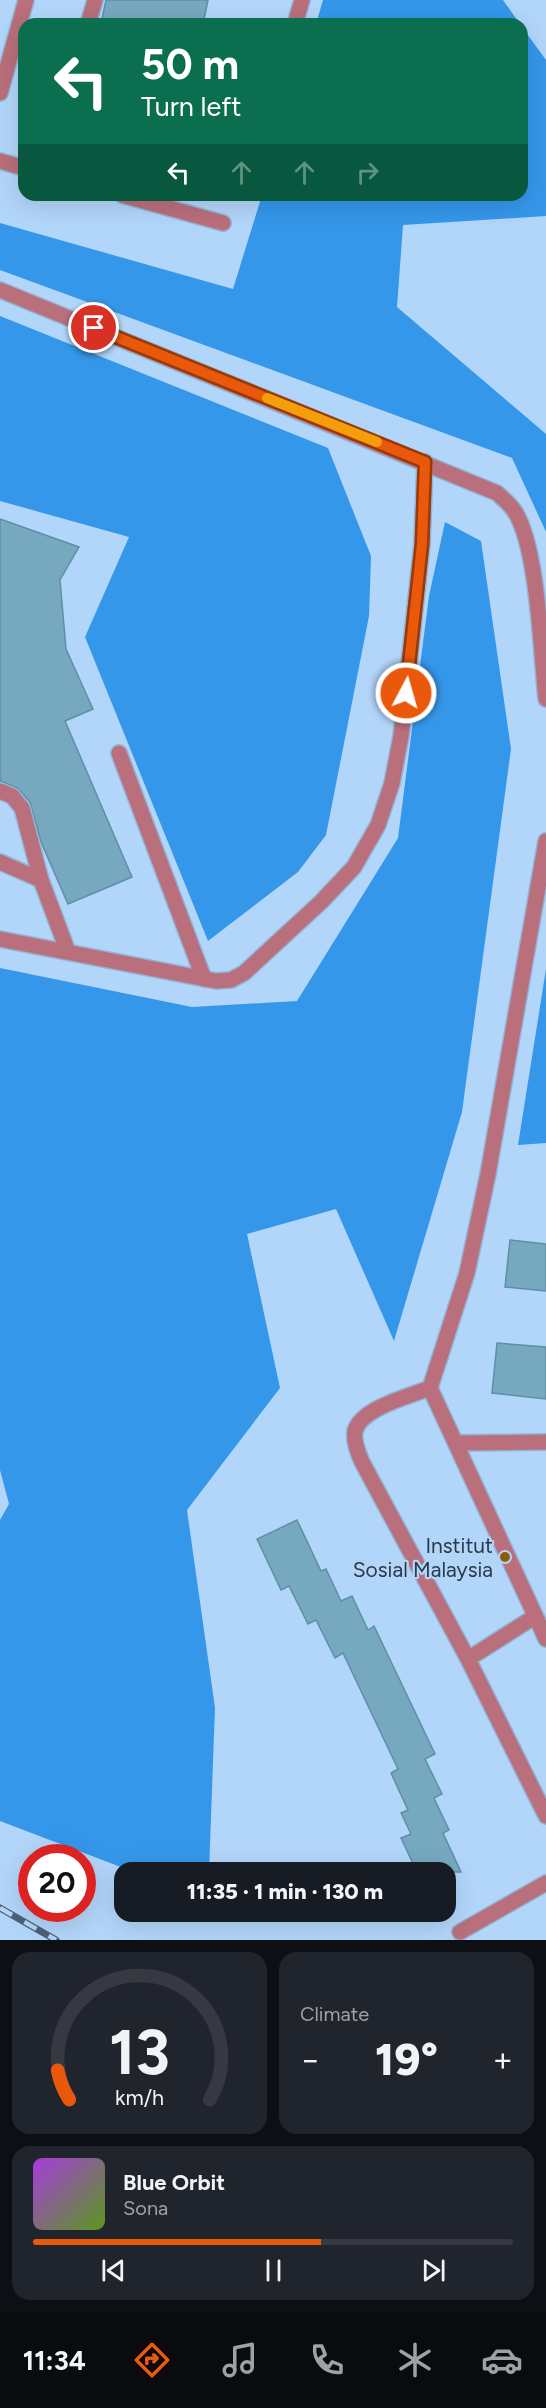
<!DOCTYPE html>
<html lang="en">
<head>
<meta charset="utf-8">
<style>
	:root { --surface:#171b24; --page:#20242c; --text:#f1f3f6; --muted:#9ea1a6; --line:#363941; --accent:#ea580c }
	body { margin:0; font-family:Figtree,sans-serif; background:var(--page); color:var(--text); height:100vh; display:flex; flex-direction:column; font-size:22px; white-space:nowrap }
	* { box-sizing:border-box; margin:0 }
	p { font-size:20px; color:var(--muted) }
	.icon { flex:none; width:33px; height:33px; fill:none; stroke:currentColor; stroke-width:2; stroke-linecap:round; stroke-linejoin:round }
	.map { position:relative; height:1940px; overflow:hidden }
	.details { display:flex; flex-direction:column; gap:12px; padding:12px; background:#0d0f14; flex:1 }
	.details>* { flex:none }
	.hud { position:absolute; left:18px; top:18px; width:510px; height:183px; border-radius:18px; box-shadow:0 6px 24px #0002; background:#0b6e4f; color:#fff; overflow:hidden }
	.speed { position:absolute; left:18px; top:1844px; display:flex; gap:12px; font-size:30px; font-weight:700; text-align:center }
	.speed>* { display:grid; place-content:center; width:78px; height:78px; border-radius:50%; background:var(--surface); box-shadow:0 6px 24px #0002; line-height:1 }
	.speed .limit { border:9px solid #d22; background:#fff; color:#111 }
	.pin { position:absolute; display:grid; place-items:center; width:51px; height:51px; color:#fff; margin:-26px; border:3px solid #fff; border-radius:50%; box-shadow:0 2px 6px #0007 }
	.me { position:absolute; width:66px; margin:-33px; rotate:6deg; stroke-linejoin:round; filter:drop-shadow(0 0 4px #0008) }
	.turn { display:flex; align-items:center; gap:21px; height:126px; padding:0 24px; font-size:27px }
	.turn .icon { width:78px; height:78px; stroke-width:2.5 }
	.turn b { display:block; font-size:42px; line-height:51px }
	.lanes { display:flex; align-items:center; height:57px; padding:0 24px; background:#0003; justify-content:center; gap:30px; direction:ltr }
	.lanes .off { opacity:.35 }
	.big { font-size:45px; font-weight:800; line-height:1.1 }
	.details .card { flex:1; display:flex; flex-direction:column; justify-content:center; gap:9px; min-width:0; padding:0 21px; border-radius:18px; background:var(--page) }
	.details .dial { align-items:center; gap:0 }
	.dial svg { height:156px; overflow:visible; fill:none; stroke:var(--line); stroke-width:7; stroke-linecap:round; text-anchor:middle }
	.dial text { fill:var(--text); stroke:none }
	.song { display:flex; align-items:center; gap:18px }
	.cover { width:72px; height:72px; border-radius:9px; background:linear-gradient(135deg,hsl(280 70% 55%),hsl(90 70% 35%)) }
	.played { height:6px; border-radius:3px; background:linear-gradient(90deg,var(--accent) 60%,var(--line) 60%) }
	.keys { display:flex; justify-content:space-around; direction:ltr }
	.heat { display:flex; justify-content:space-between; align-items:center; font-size:33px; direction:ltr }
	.details .tiles { flex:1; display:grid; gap:12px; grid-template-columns:1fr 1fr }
	.card:last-child { grid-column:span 2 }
	.trip { position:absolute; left:114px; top:1862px; width:342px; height:60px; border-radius:18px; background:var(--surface); box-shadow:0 6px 24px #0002; font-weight:800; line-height:60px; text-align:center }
	.tabs { display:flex; height:96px; justify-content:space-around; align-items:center; background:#090b0e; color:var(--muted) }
	.tabs .icon { width:42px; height:42px }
	.tabs .current { color:var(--accent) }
	.tabs b { font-size:27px; color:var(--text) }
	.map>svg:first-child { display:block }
	.forest { fill:#3597ea }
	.building { fill:#76a9c0; stroke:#5d8fa6; stroke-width:1.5 }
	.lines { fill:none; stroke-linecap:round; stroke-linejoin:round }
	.minor-casing { stroke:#94b3d3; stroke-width:18 }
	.minor { stroke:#b96f7c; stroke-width:15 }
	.rail-casing { stroke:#4d6276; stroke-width:7 }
	.rail { stroke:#b2d6fa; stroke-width:4.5; stroke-dasharray:14; stroke-linecap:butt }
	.route-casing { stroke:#983908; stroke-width:15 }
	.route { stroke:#ea580c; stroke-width:10 }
	.slow { stroke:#f59e0b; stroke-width:10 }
	.poi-dot { fill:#8f5a0d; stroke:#b2d6fa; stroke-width:2 }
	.labels { text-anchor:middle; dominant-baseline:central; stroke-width:4.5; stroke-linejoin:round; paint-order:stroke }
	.poi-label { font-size:21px; fill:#2a3947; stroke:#b2d6fa; text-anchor:end }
</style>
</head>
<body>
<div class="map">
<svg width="546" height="1940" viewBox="0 0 546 1940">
	<rect width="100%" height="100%" fill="#b2d6fa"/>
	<path class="forest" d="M323,0H503L520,24H316Z
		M522,27L546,60V216L403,225L397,307L546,434V532L512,458L0,270V223L233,289L262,195H522Z
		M0,316L328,448L371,556L369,616L326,835L298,872L208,941L85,637L129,537L0,501Z
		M445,522L481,541L511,749L462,1112L394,1341L336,1209L247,1234L280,1388L187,1510L215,1708L209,1872H134L0,1821V1520L9,1504L0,1470V968L192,1007L297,1001L398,838L429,596Z
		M546,969V1143L518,1145Z"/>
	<path class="building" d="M106,0H208L203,24H101Z
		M0,519L79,547L60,580L66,649L93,709L65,721L132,877L68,904L41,842L30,802L17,788L0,781Z
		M510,1240L546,1244V1291L505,1287Z
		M497,1343L546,1347V1399L492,1393Z
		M297,1520L321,1571L326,1569L341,1601L352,1596L368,1630L374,1626L435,1754L425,1759L442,1794L434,1798L449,1830L443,1833L461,1872H417L401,1838L411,1834L401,1813L408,1810L391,1773L398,1769L343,1653L335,1658L316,1620L308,1624L289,1586L281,1590L257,1539Z"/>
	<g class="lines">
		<defs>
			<path id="minor" d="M88,24L95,0
				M295,24L302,0
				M0,93L26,0
				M0,161L24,168
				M122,195L223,223
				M0,290L497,493C502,498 509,503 513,509C538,542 541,655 546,699
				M119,753L204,979
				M0,791L12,796L22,808L41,880L68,952
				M546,841L488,1174L467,1273L430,1388L546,1639
				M0,862L41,880
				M0,939L216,981L231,980L244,973L321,902L354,867L378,825L392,783L401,736L422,544L425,462
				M430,1388C410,1396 361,1408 355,1431C353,1441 358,1453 362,1462L468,1659L546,1816
				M456,1443L546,1442
				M468,1659L534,1617
				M460,1932L546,1883"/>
		</defs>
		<use href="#minor" class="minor-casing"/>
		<use href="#minor" class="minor"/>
		<defs>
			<path id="rail" d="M0,1908L56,1940"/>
		</defs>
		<use href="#rail" class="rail-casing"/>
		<use href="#rail" class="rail"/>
	</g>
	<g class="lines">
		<defs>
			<path id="route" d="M94,328L425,462L422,544L406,693"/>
		</defs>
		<use href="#route" class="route-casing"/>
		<use href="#route" class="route"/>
		<path class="slow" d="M267,398L377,442"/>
	</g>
	<circle class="poi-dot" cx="505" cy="1557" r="6"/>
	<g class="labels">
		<g class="poi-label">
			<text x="493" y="1545">Institut<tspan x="493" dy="24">Sosial Malaysia</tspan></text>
		</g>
	</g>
</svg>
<div class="speed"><div class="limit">20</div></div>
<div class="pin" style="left:94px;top:328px;background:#d93025"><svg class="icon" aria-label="arrive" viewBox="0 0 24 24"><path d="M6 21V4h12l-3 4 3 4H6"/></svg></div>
<svg class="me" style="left:406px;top:693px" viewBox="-20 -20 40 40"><circle r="17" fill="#ea580c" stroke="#fff" stroke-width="3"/><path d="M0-11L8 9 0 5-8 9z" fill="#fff"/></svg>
<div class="trip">11:35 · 1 min · 130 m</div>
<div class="hud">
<div class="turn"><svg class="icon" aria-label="left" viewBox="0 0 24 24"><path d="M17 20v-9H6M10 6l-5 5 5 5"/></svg><div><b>50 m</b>Turn left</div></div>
<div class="lanes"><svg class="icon" aria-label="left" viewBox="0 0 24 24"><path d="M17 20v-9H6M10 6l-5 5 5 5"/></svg><svg class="icon off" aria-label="ahead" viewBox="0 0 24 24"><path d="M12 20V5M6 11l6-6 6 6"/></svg><svg class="icon off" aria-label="ahead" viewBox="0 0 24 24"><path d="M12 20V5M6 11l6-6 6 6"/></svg><svg class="icon off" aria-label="right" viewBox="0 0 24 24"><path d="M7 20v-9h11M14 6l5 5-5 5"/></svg></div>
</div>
</div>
<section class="details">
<div class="tiles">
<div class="card dial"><svg viewBox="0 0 100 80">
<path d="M14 69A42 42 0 1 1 86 69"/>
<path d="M14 69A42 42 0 0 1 8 54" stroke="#ea580c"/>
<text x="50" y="56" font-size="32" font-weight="700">13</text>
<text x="50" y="72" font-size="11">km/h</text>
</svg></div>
<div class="card"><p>Climate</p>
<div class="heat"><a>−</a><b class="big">19°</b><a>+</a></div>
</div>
<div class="card">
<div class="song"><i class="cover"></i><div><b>Blue Orbit</b><p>Sona</p></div></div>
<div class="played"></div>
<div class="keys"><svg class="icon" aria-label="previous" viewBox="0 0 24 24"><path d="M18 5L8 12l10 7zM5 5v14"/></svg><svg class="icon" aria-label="pause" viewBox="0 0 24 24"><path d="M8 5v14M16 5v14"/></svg><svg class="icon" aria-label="next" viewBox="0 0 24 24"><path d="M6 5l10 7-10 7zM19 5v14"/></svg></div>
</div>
</div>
</section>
<nav class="tabs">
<b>11:34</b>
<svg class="icon current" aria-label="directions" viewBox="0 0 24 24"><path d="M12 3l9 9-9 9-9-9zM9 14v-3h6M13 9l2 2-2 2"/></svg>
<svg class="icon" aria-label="music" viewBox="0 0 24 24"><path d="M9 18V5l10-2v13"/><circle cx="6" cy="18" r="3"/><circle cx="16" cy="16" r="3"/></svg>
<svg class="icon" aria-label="phone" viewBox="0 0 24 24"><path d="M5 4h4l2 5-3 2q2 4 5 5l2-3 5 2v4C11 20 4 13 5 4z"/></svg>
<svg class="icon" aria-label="climate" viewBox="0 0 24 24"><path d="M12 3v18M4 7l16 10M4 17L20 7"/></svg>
<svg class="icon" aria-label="car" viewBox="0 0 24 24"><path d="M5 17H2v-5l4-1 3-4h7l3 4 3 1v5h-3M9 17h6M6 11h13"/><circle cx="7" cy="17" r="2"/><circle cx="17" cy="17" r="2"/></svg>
</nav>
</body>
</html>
